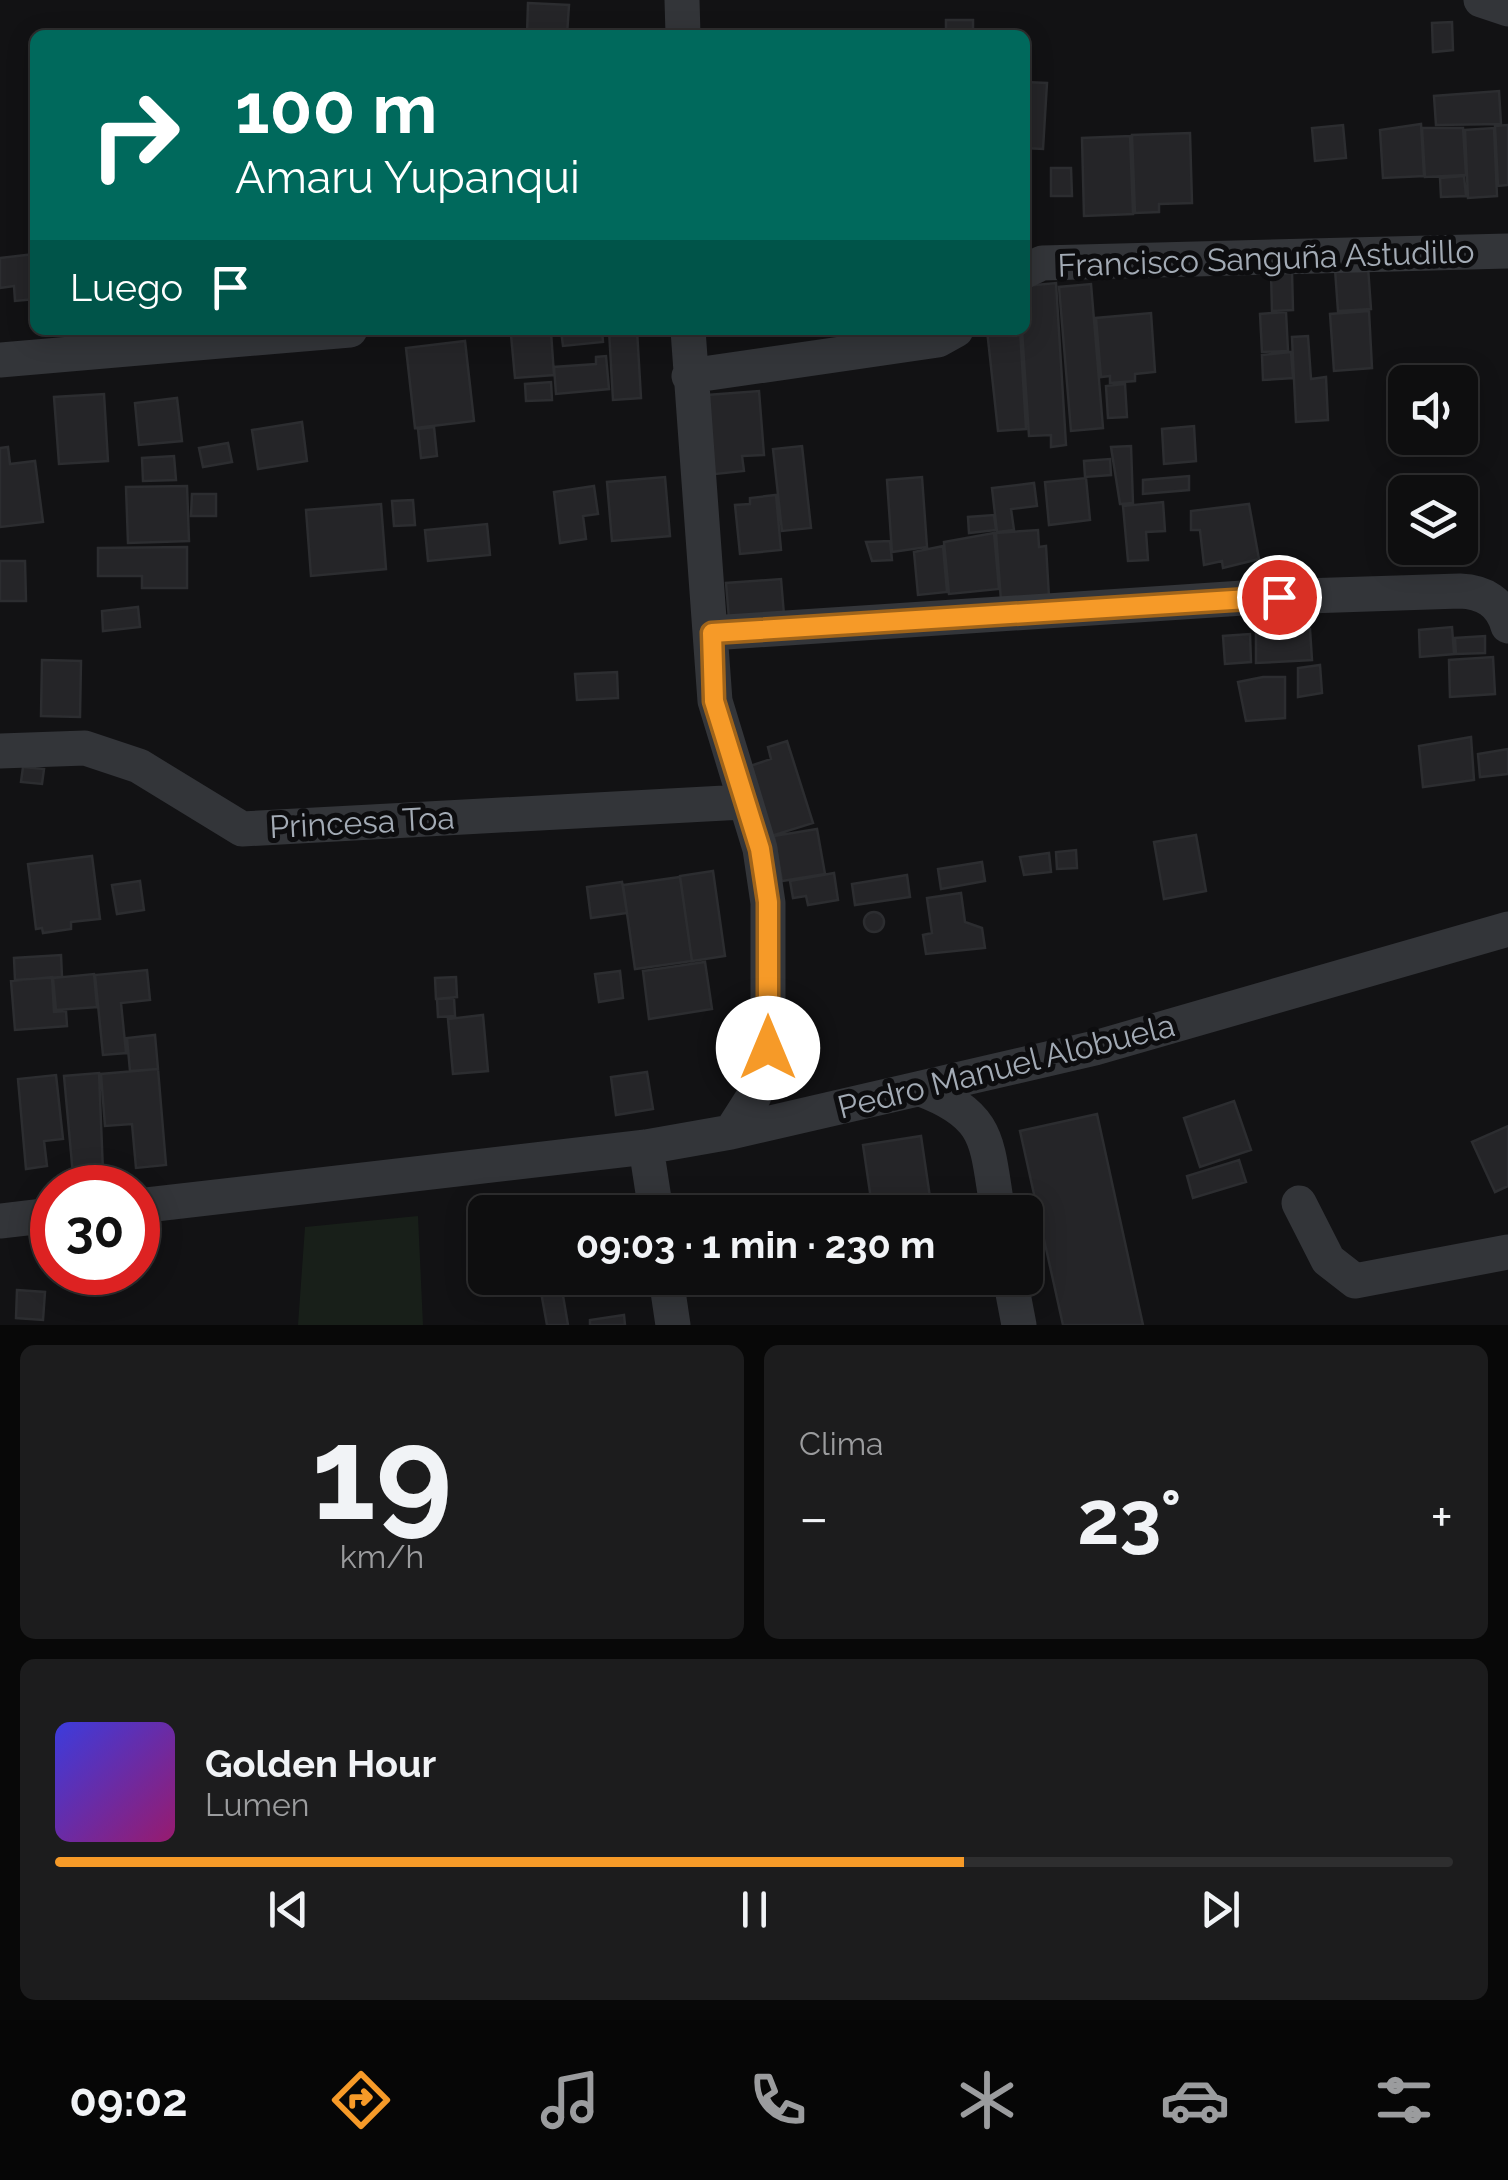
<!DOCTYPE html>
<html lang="es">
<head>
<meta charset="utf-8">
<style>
	:root { --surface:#0e0e0f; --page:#1c1c1d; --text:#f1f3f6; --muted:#9b9c9e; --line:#2e2e2f; --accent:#f69a28 }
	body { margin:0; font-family:Raleway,sans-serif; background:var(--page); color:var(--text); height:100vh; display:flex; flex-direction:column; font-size:38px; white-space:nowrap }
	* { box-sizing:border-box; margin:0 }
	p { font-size:32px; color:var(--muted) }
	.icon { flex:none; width:55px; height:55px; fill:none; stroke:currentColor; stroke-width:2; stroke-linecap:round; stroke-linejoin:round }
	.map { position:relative; height:1325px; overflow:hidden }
	.side { display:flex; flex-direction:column; gap:20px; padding:20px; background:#080808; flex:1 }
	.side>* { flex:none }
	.banner { position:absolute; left:30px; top:30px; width:1000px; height:305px; border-radius:15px; box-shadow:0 5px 25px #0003,0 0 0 2px var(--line); background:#00695c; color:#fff; overflow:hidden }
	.fabs { position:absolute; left:1388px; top:365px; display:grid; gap:20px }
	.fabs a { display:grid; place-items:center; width:90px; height:90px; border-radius:15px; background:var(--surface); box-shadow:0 5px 25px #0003,0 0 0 2px var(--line); font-size:50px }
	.speed { position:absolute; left:30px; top:1165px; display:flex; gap:20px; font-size:50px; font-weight:700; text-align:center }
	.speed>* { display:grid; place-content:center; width:130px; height:130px; border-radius:50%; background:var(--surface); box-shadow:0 5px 25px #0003,0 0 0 2px var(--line); line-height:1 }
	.speed .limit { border:15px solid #d22; background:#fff; color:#111 }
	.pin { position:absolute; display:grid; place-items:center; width:85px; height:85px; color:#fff; margin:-42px; border:5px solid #fff; border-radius:50%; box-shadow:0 2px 10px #0007 }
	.me { position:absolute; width:110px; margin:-55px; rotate:0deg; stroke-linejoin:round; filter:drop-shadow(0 0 8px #0008) }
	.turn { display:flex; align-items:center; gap:35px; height:210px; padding:0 40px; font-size:45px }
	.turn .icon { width:130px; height:130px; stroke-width:2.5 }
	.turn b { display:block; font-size:70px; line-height:85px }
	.then { display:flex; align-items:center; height:95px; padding:0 40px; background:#0003; gap:20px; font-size:38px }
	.big { font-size:75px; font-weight:700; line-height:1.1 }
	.side .card { flex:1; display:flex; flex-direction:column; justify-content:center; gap:15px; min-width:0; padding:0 35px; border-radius:15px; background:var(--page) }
	.side .dial { align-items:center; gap:0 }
	.dial b { font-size:130px; line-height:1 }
	.song { display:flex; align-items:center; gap:30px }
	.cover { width:120px; height:120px; border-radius:15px; background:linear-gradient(135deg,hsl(240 70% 55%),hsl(320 70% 35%)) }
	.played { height:10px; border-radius:5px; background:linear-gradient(90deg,var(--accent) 65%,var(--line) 65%) }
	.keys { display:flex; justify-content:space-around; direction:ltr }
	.heat { display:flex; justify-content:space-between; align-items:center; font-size:55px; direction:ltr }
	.side .tiles { flex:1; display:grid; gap:20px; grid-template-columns:1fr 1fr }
	.card:last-child { grid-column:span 2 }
	.trip { position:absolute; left:468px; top:1195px; width:575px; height:100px; border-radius:15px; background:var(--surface); box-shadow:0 5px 25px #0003,0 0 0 2px var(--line); font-weight:700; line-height:100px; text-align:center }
	.tab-bar { display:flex; height:160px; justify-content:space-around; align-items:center; background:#060606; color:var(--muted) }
	.tab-bar .icon { width:70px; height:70px }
	.tab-bar .on { color:var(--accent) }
	.tab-bar b { font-size:45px; color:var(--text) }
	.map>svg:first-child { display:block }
	.green { fill:#181f19 }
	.building { fill:#252528; stroke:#2c2d30; stroke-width:2.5 }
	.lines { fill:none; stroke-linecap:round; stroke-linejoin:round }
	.minor { stroke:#333539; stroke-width:35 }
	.route-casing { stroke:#a0641a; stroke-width:25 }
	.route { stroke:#f69a28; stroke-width:18 }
	.labels { text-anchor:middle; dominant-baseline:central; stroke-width:10; stroke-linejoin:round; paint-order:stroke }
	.street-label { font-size:32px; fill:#a3abb5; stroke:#0d0d0f }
</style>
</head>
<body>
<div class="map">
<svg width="1508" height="1325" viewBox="0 0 1508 1325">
	<rect width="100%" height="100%" fill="#121214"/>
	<path class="green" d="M418,1216L423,1325H298L305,1227Z"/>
	<path class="building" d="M528,3L569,5L567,35H527Z
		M946,20H973V35H946Z
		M1452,22L1453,50L1433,52L1432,23Z
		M1025,82L1047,83L1043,149L1025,148Z
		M1499,91L1501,124L1436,125L1434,96Z
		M1421,124L1424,176L1383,178L1380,130Z
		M1343,125L1346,158L1315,161L1312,128Z
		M1508,125V185L1498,186L1495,126Z
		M1422,128H1463L1466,175L1425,177Z
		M1494,128L1497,196L1468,198L1465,130Z
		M1190,133L1192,203L1159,204V212L1135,213L1132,135Z
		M1130,136L1133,214L1084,216L1082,138Z
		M1051,168H1071L1072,196H1051Z
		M1464,176L1466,196L1441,197L1440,178Z
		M35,254V299L15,301L14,286L0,288V258Z
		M1368,267L1371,309L1338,311L1335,269Z
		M1292,272L1293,310L1272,311L1271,273Z
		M1056,283L1066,445L1051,447V435L1029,436L1022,330L1025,286Z
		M1091,284L1103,428L1071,431L1059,287Z
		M1369,311L1372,368L1334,371L1330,314Z
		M1286,312L1288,351L1262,352L1260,314Z
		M1151,313L1155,372L1135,374V381L1110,383V376L1101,377L1096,318Z
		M561,330H602L603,342L563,346Z
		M609,330H637L641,398L613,400Z
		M987,330H1020L1026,429L998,431Z
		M551,332L554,375L515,378L511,335Z
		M1308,336L1311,379L1326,377L1328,420L1296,422L1292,337Z
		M465,341L474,421L415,428L406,348Z
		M1291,352L1293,378L1263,380L1262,355Z
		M606,356L609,389L556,394L554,367L596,364V357Z
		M551,382L552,400L526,401L525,384Z
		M1125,384L1127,417L1108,418L1106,386Z
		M759,391L764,455L742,456L744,471L706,475L694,396Z
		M104,394L108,461L59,464L54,397Z
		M177,398L182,441L139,445L135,403Z
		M302,422L307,461L258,469L252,430Z
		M1194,426L1196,461L1164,464L1162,429Z
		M434,427L437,456L421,458L418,429Z
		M228,443L232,462L203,467L199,448Z
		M802,446L811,528L782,531L773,449Z
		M1131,446L1133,503L1120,504L1111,447Z
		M8,447L10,464L35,461L43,522L0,527V448Z
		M174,456L176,480L143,481L142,458Z
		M1110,459L1111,475L1085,477L1084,461Z
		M1189,476V490L1143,494V480Z
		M665,477L670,536L612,541L607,482Z
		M922,477L927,547L892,552L887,480Z
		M1086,478L1090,520L1049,525L1045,482Z
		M1034,483L1037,506L1011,509L1014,530L997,532L992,488Z
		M187,486L189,541L128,543L126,487Z
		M594,486L598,514L583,516L586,539L560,543L554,492Z
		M192,494H216V516H191Z
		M776,495L781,550L740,554L735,505L750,504V498Z
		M413,500L415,525L394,526L392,501Z
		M1163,502L1165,531L1146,532L1148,560L1128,561L1123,506Z
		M381,504L386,569L311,576L306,510Z
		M1249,504L1259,559L1223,568L1222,561L1204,565L1200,530H1191V511Z
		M994,515L996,530L969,533L968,517Z
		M487,524L490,555L428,561L425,530Z
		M1038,530L1039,547L1046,546L1049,597L1001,601L996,533Z
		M994,533L999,589L949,594L944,542Z
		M890,541L892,560L872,561L866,542Z
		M943,546L947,592L918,595L914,552Z
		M187,547V588H142V576H98V548Z
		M0,561H25L26,601H0Z
		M781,579L784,615L729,619L726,583Z
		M138,607L140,627L103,631L102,611Z
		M1452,627L1454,654L1420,657L1419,630Z
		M1310,629L1312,660L1256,663V634Z
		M1250,634L1251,662L1225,664L1223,636Z
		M1485,636V653L1456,654L1455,638Z
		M1493,657L1495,694L1450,697L1449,660Z
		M42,660L81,661L80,717L41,716Z
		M1320,665L1322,693L1298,697V668Z
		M617,672L618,698L577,700L575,674Z
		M1263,677H1285V718L1246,721L1238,682Z
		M1471,737L1474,780L1423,787L1419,746Z
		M787,741L813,823L768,837L747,767L771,759L768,747Z
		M1508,749V774L1480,777L1478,754Z
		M23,767L44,769L42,784L21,782Z
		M817,829L825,874L782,881L774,836Z
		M1196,835L1206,891L1164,899L1154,842Z
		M1076,850L1077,868L1057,869L1056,852Z
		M1049,853L1051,872L1024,875L1020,857Z
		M92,856L100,919L71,922V929L43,933L42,928L36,929L28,864Z
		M982,862L985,881L941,889L938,869Z
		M713,871L725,956L692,961L680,876Z
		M834,873L838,900L808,905L806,896L793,898L790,881Z
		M907,875L910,897L855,905L852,884Z
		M680,877L692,961L635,969L623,885Z
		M140,881L144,910L117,914L112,885Z
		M622,882L627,913L591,918L587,887Z
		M961,893L965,922L982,928L985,948L926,954L923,935L932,933L927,898Z
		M864 922a10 10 0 1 1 20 0a10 10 0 1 1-20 0Z
		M61,955L62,977L15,980L14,958Z
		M705,962L712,1009L649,1019L643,971Z
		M147,970L150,1000L121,1003L126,1053L103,1055L95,975Z
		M620,971L623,998L599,1002L595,974Z
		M94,974L97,1007L56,1010L53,978Z
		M52,977L54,1012L66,1011L67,1026L15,1030L11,981Z
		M456,977L457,997L436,999L435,978Z
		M454,998L455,1016L438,1017L437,999Z
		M483,1015L488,1071L453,1074L448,1019Z
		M155,1035L158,1069L130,1071L127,1038Z
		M158,1069L166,1165L136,1168L132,1124L105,1126L101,1074Z
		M647,1072L653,1109L616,1115L611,1077Z
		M99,1073L103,1172L73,1175L64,1076Z
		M56,1075L63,1139L44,1141L47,1166L26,1169L18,1079Z
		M1234,1101L1251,1150L1200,1167L1184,1118Z
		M1097,1114L1143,1325H1063L1020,1131Z
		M1508,1126V1186L1495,1192L1472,1142Z
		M921,1136L932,1211L882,1212L880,1205L872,1206L863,1145Z
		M1239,1160L1246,1182L1193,1198L1187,1176Z
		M560,1278L568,1325H547L539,1281Z
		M17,1290L45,1292L43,1320L16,1318Z
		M624,1315L625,1325H590V1320Z"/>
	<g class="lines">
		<path class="minor" d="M682,0L683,35
			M1481,0L1508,9
			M1025,271L1042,263L1508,251
			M688,330L715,701L760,849L768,903V1048L754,1096L731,1132
			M0,360L350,330
			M689,376L938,340L956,330
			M711,633L1243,598L1460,591C1484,592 1501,602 1508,626
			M0,751L85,748L139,766L242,829L743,802
			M921,1089C993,1116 986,1144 998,1212
			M646,1147L656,1212
			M1299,1203L1328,1260L1355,1281L1508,1252
			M138,1206L646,1147L731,1132L1095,1048L1508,929
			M0,1221L52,1215
			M666,1278L673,1325
			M1010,1278L1019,1325"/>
	</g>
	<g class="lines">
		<defs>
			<path id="route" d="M768,1048V902L760,849L714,701L712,633L1279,597"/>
		</defs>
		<use href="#route" class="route-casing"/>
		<use href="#route" class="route"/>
	</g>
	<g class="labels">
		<g class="street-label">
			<text transform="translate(1266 258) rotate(-2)">Francisco Sanguña Astudillo</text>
			<text transform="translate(362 822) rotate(-3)">Princesa Toa</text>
			<text transform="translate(1006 1066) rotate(-14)">Pedro Manuel Alobuela</text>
		</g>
	</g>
</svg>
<div class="fabs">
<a><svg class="icon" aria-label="sound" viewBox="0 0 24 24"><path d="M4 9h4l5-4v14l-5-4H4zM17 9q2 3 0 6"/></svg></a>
<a><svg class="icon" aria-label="layers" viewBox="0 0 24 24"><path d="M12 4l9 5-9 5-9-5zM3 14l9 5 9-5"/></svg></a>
</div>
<div class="speed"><div class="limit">30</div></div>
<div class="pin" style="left:1279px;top:597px;background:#d93025"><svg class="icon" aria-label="arrive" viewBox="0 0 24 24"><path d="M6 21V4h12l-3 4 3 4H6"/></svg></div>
<svg class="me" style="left:768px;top:1048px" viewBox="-20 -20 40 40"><circle r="19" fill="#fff"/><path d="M0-13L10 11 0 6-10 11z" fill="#f69a28"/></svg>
<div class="trip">09:03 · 1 min · 230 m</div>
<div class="banner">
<div class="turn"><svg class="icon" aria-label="right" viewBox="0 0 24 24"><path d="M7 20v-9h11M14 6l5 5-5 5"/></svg><div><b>100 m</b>Amaru Yupanqui</div></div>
<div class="then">Luego<svg class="icon" aria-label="arrive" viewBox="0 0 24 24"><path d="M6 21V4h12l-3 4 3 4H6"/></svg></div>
</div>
</div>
<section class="side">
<div class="tiles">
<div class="card dial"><b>19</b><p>km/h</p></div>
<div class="card"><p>Clima</p>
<div class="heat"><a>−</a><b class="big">23°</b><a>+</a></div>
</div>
<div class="card">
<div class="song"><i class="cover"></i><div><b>Golden Hour</b><p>Lumen</p></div></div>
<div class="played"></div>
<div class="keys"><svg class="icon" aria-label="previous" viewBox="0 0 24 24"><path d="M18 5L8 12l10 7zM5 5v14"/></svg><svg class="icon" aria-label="pause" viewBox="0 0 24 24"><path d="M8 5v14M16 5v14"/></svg><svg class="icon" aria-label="next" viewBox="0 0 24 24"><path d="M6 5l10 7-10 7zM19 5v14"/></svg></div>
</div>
</div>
</section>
<nav class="tab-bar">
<b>09:02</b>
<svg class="icon on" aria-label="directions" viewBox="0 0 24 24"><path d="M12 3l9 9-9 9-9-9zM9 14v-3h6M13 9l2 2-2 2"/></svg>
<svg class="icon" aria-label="music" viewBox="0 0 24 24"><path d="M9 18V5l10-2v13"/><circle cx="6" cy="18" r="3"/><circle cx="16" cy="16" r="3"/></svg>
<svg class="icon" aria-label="phone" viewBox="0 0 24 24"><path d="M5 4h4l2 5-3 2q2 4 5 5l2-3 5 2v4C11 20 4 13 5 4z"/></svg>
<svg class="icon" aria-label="climate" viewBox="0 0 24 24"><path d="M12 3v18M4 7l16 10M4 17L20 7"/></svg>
<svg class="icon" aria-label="car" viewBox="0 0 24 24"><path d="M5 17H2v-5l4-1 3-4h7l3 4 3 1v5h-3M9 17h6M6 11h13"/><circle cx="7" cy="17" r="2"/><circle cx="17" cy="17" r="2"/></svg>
<svg class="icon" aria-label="filters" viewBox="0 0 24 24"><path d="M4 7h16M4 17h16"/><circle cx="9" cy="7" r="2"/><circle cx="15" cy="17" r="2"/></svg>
</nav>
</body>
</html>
